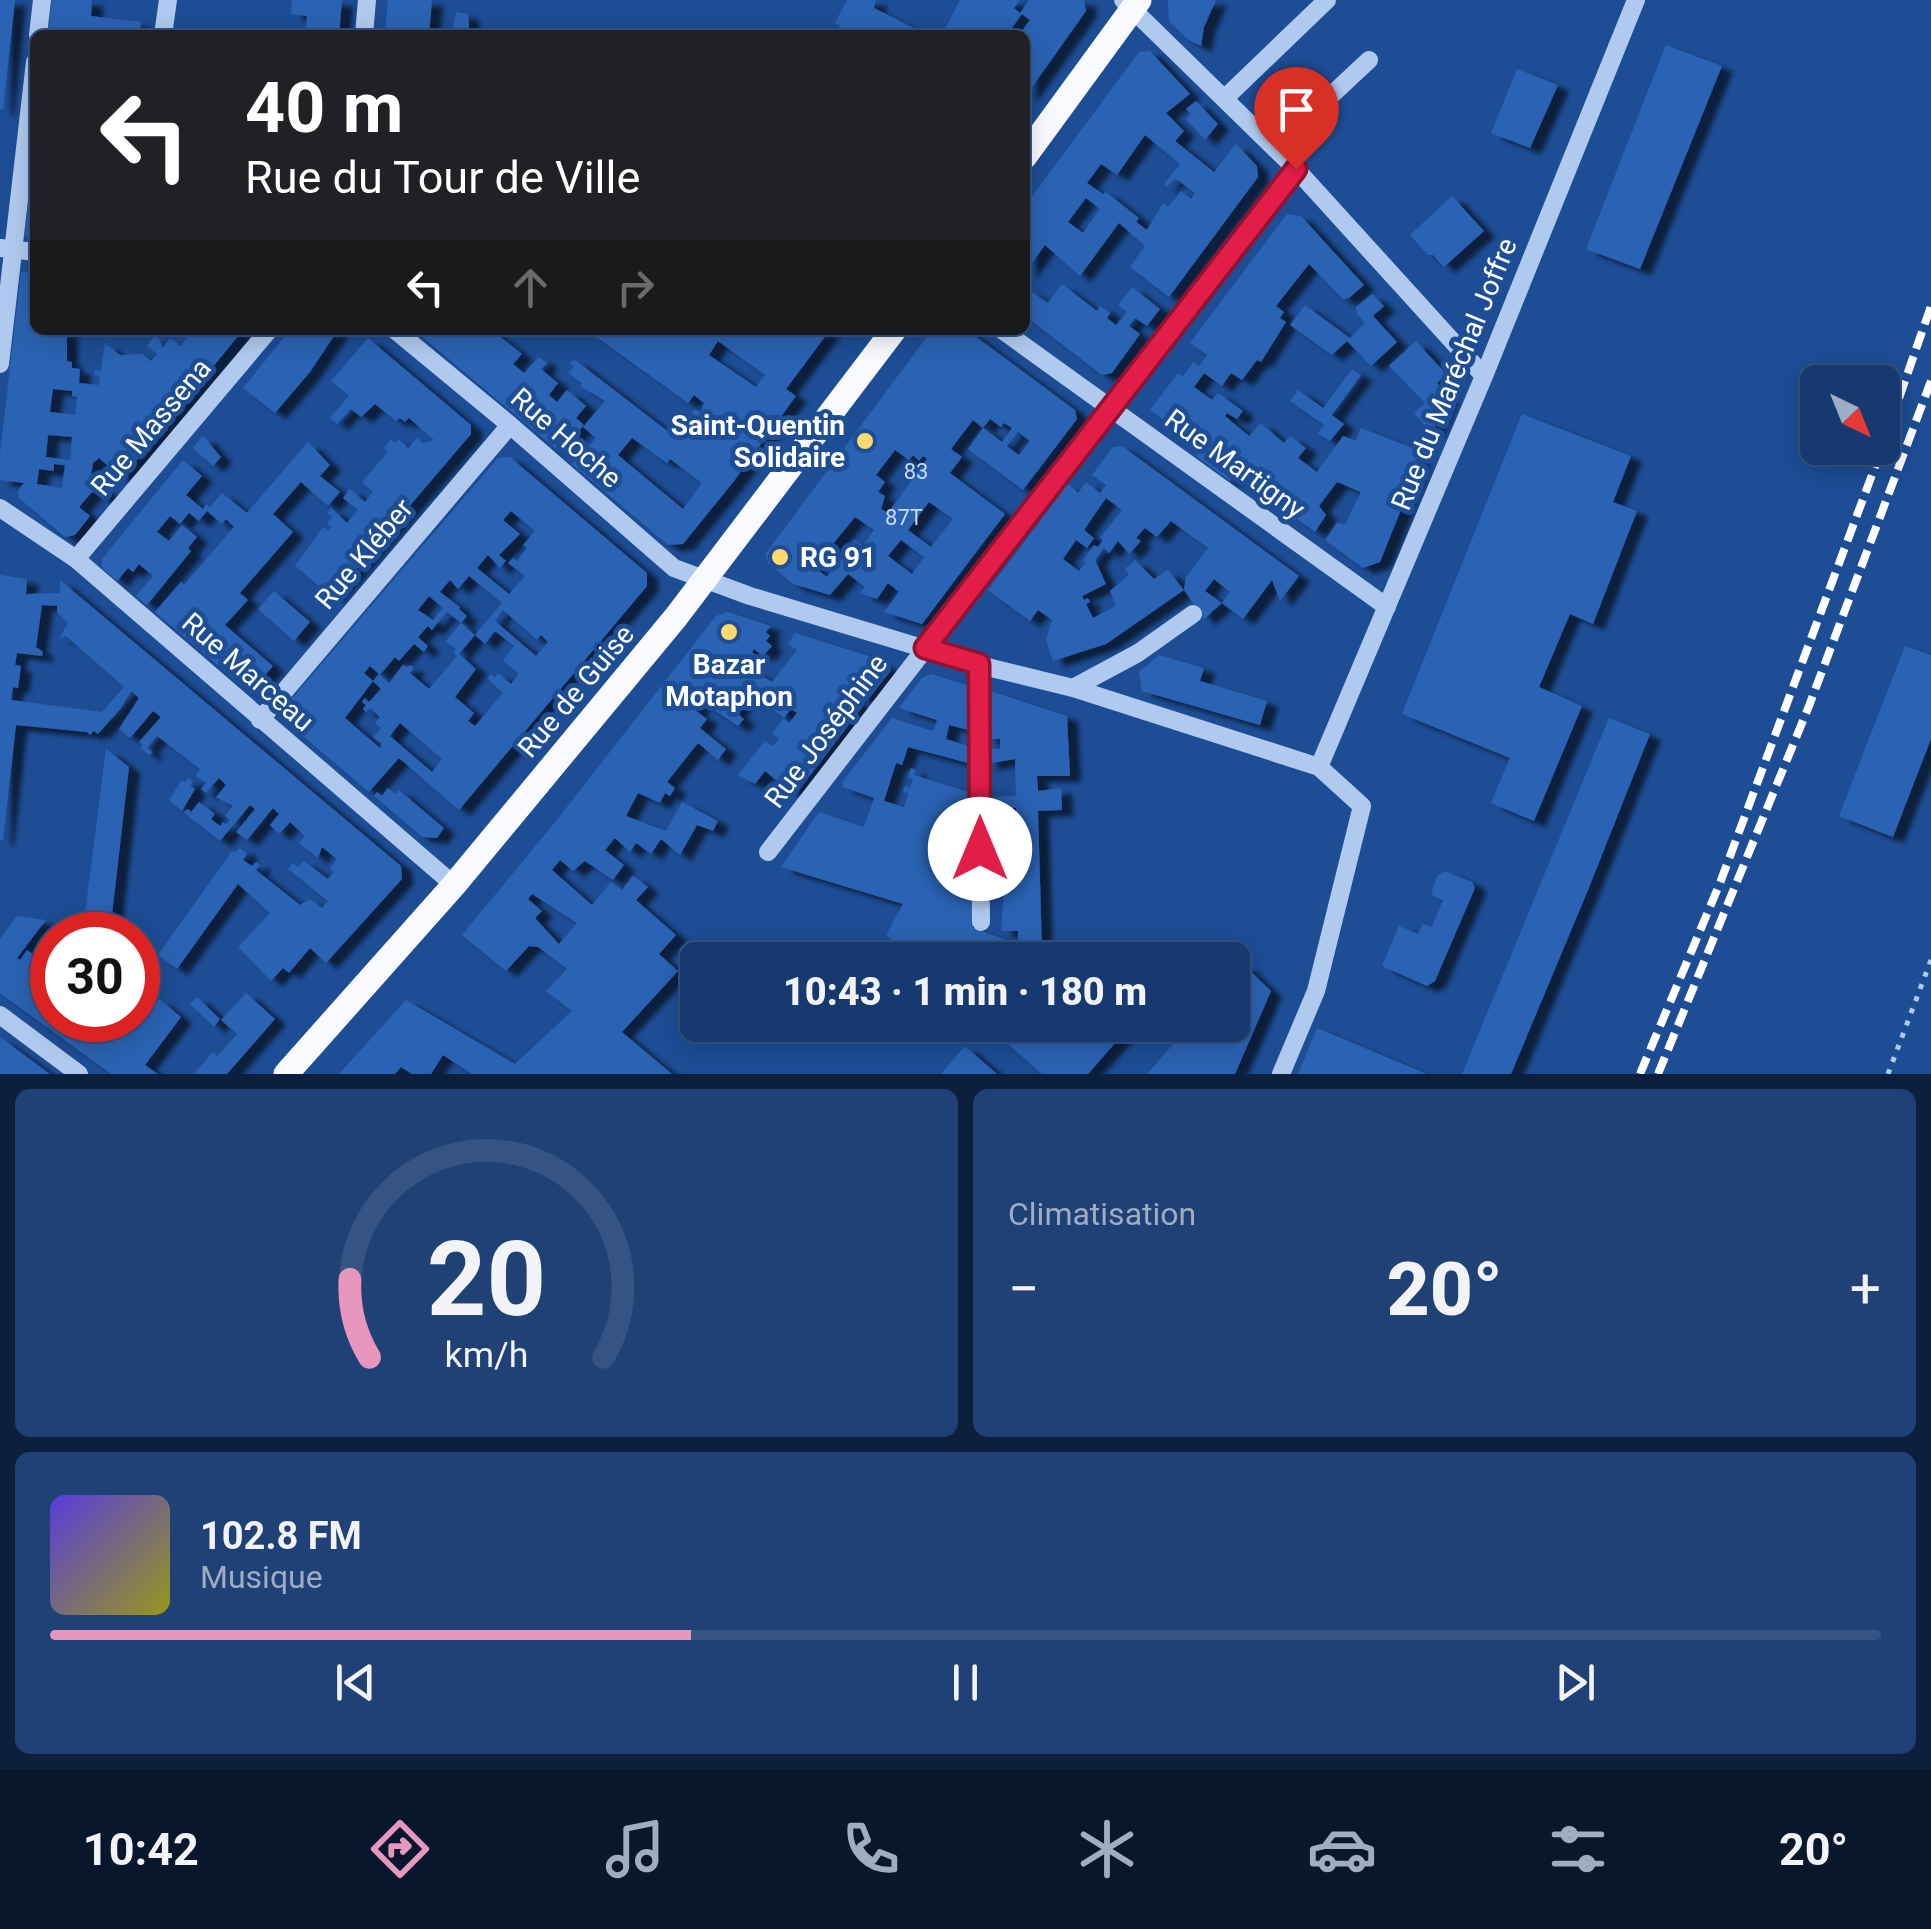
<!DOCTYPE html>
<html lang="fr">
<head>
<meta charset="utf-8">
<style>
	:root { --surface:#163a70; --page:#1f4175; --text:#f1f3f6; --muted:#9eadc3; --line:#355483; --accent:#e797bd }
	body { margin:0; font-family:Roboto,sans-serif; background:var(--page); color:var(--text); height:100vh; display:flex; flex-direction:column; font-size:38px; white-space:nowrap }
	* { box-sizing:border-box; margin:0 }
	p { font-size:32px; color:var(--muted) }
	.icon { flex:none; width:55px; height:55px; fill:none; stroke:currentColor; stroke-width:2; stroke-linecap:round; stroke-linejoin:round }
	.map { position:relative; height:1074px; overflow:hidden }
	.panel { display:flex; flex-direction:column; gap:15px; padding:15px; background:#0c203e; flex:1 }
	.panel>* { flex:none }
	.guide { position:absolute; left:30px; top:30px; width:1000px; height:305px; border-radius:15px; box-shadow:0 5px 25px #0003,0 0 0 2px var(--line); background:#202124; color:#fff; overflow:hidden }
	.needle { width:65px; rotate:137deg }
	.controls { position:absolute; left:1800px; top:365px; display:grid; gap:20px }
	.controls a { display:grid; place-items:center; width:100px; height:100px; border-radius:15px; background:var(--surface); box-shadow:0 5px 25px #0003,0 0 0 2px var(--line); font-size:50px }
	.speed { position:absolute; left:30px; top:912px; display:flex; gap:20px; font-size:50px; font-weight:700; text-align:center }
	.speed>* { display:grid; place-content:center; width:130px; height:130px; border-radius:50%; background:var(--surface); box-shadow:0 5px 25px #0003,0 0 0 2px var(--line); line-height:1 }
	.speed .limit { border:15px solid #d22; background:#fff; color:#111 }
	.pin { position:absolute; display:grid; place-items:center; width:85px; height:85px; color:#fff; margin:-102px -42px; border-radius:50% 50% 50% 0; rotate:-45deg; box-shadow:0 0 10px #0007 }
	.pin .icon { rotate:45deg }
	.me { position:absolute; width:110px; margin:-55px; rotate:0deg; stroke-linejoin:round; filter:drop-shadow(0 0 8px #0008) }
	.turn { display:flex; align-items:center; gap:35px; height:210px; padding:0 50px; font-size:45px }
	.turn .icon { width:130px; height:130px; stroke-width:2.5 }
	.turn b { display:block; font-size:70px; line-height:85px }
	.lanes { display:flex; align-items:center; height:95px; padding:0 50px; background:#0003; justify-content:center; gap:50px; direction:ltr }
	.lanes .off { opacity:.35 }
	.big { font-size:75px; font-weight:800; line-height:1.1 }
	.panel .widget { flex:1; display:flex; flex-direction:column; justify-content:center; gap:15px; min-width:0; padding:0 35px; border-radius:15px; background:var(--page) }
	.panel .dial { align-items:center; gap:0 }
	.dial svg { height:260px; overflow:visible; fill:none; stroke:var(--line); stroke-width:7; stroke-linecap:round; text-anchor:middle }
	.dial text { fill:var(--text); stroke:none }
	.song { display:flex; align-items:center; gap:30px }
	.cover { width:120px; height:120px; border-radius:15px; background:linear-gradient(135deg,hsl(250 70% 55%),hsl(60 70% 35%)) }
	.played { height:10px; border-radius:5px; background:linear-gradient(90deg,var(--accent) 35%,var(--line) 35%) }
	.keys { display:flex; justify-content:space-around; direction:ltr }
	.heat { display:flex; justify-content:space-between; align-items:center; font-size:55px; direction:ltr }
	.panel .tiles { flex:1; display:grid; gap:15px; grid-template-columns:1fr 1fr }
	.widget:last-child { grid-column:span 2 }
	.trip { position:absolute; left:680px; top:942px; width:570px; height:100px; border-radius:15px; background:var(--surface); box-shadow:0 5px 25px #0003,0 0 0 2px var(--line); font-weight:800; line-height:100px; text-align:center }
	.dock { display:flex; height:160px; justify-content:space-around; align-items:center; background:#09172d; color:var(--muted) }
	.dock .icon { width:70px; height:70px }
	.dock .selected { color:var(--accent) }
	.dock b { font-size:45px; color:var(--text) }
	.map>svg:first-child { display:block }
	.building { fill:#2c63b3; fill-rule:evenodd; filter:url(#shadow) }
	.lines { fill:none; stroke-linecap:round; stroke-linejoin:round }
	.path { stroke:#b0caef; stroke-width:5; stroke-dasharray:5 8; stroke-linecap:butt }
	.minor { stroke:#b0caef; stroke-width:18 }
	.major { stroke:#f8faff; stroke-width:25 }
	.rail { stroke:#fff; stroke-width:8; stroke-dasharray:18 8; stroke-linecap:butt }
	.route-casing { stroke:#92132f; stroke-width:25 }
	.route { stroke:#e11d48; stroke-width:18 }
	.poi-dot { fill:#feda6e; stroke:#1d4d95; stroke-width:4 }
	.labels { text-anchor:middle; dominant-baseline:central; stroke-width:10; stroke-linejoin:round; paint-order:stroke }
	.number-label { font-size:22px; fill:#cad8ec }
	.street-label { font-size:28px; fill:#fff; stroke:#1d4d95 }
	.poi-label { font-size:28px; font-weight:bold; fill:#fff; stroke:#1d4d95; text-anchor:end }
</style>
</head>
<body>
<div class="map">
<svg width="1931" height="1074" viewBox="0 0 1931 1074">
	<defs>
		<filter id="shadow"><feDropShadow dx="11" dy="6" stdDeviation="2.5" flood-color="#0009"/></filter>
	</defs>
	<rect width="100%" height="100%" fill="#1d4d95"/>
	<path class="building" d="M0,0H15L3,110L0,109Z
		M52,0H92L91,16L141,22L140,35H48Z
		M292,0H342L339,35H305L307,16L291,14Z
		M388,0H432L429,35H385Z
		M847,0H876L874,8L928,35H834L840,25L835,23Z
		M960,0H1020L1014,8L1020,13L1029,0H1084L1086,11L1025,97L1026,45L1025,35H1019L1030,20L1022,14L1007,35H942Z
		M1168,0H1216L1204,27L1201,46L1187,39L1169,21Z
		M456,12L468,14L469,29L488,35H452Z
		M1666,45L1722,66L1640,269L1586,249Z
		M1150,51L1190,94L1166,113L1184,131L1175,141L1214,172L1236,144L1257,166L1258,177L1169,297L1130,267L1145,246L1119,223L1080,276L1045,245L1025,273V206L1139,52ZM1145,135L1180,164L1164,184L1167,187L1175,178L1195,193L1191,199L1181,191L1168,207L1163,203L1147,230L1136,222L1139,218L1106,192L1103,194L1087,183L1101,164L1117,175ZM1086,198L1100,209L1083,233L1068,222Z
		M1517,69L1558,85L1530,148L1491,133Z
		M1196,101L1218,124L1205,140L1186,119L1191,114L1186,109Z
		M32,170H35V237L25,236Z
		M1452,196L1484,231L1444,267L1433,255H1428L1410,235Z
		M1287,214L1301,216L1364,285L1349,298L1343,299L1309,264L1276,306L1284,312L1280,318L1286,322L1261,362L1257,360L1242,380L1231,373L1222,386L1204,373L1194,387L1212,400L1218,393L1243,411L1237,419L1227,413L1225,416L1249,436L1261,423L1284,443L1290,436L1306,448L1298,458L1317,472L1343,436L1356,441L1361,428L1420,451L1416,463L1419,465L1380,562L1363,568L1325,540L1337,523L1345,525L1361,492L1337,482L1319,506L1326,515L1315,532L1236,474L1230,481L1196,456L1202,448L1150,410L1178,373L1183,377L1193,362L1199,366L1207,355L1190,343Z
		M21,272L35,273V330H67V361L72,362V368L80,369L79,383L99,385L100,376L94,375L95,370L101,371L105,343L120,355L142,354L151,361L157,354L147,346L156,334L163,347L170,338L180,346L187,338L177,335L178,330H243L122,478L99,458L93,463L90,482L110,492L105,498L92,492L79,507L90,516L75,535L65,537L19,498L18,490L24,483L0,480V454ZM53,389L72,391V396L77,397L75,415L50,412ZM48,435L72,437L70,460L46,457ZM54,464L65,465L62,488L37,484L39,469L54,471Z
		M1062,284L1097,311L1100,306L1110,313L1107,318L1116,325L1127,312L1118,305L1132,287L1160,309L1147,326L1135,318L1129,326L1140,334L1112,373L1102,375L1025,316V296L1029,290L1048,303Z
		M1372,294L1384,306L1373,316L1397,342L1371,366L1347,341L1332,355L1290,325L1305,305L1350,338L1365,323L1357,314L1356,307Z
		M290,330H338L310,372L275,413L243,388Z
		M414,330H492L522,354L513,364L524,373L539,357L547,363L541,369L558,383L549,395L557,402L567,390L586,406L576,418L584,425L560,452Z
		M587,330H830L786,389L796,396L734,481L683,544L668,545L572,464L596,438L583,427L605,401L580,386L582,383L568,373L574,367L570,363L573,360L578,362L679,440L695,416L691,413L695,409L701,413L704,403L694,395L688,403ZM718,341L765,375L756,387L709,355ZM632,438L667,463L670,459L702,483L683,509L618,455Z
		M932,330H967L1075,410L1077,419L1023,490L968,449L983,428L973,420L951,449L962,457L950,473L1005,514L922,624L884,612L899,592L888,583L877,599L860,593L865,587L848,574L830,595L793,584L768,563L766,553ZM990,419L1001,427L1004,423L1012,428L1002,442L983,428ZM1018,432L1030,441L1019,455L1007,446ZM895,450L909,460L913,455L919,461L923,456L927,459L888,513L881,509L885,496L878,492L885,482L876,475ZM929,502L953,519L931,547L908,530ZM855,517L874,530L863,546L854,540L843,555L839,552L833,559L838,562L827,577L814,567ZM901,540L924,557L912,574L888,556Z
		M368,338L471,425V434L332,597L295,566L323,527L328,531L331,527L327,523L332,517L327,513L331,508L347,523L358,510L343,498L350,489L365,502L373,492L362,482L388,452L384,448L391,439L395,443L399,439L408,448L417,438L423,443L434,440L409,418L405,422L400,418L396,421L375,404L361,417L351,409L337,424L330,418L349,396L331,381Z
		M1416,341L1447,375L1437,383L1448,395L1432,433L1414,413L1425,403L1389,366Z
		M1352,369L1361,375L1332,415L1344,424L1330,441L1318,433L1324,425L1290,401L1298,390L1323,408Z
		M1522,414L1631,456L1613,502L1637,511L1593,624L1570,614L1539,687L1582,706L1534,821L1491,803L1510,758L1402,714Z
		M203,436L221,457L213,466L193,448Z
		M308,442L330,465L320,476L340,492L328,506L301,482L273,514L293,532L240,593L248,600L225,625L273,666L255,687L245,688L155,612L181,582L184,585L234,527L226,519L222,524L207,511L199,521L189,513L180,524L170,516L157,532L169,541L182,525L197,537L188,548L191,551L147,605L136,596L153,576L139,564L133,572L128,568L117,581L102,568V559L183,460L202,476L186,495L203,509L206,504L210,507L222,493L247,513Z
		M1122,446L1299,576L1280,601L1272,580L1243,619L1222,603L1230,592L1214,579L1205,591L1222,603L1204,619L1184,590L1106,644L1053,661L1046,640L1052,620L1038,610L1030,621L988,590L1068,484L1078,493L1086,482L1100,493L1106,485L1092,475L1113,447ZM1106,498L1122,510L1100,538L1103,540L1098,547L1094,545L1083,560L1086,562L1079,571L1063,559L1076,540L1087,548L1094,538L1084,530ZM1171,521L1208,548L1186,577L1184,590L1168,570L1154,579L1135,560L1125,569L1129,575L1110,591L1116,606L1093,618L1086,604L1090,602L1088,598L1084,600L1082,596L1106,584L1095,560L1104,548L1109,553L1118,541L1129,554L1141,541L1136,538L1145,528L1157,537Z
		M510,457L647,573V586L459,810L399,758L369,792L284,720L283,709L498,458ZM511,511L535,531L523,545L527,548L517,561L513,558L508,563L525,576L509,594L477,568L488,555L500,568L506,561L499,555L520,534L503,520ZM469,576L502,603L475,635L485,644L495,631L514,646L503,660L519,674L511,684L498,673L495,678L491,674L487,678L503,693L475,726L468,721L474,713L455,697L476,669L459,654L475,635L461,623L467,616L459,609L460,607L440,592L450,580L458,589ZM429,596L443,608L433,620L418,610ZM503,610L537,640L541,635L548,642L536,656L495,621ZM447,612L461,623L446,641L456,649L453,653L457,656L429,689L410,673L414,668L410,665L407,667L403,665L389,683L379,674L373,681L364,673L370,666L380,675L395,657L399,661L414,644L424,652L428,646L418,637L428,626L432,630ZM373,681L381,689L369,702L365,698L362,702L366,705L363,709L366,712L370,708L380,717L375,723L381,728L373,737L382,744L380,748L345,718ZM400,723L442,759L432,772L390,736Z
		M0,575L27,579L26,594L60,593V580L401,866L402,879L326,963L310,948L289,973L283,968L271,981L238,947L270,913L238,884L177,969L158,955L232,851L235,853L240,848L247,854L243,860L252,866L256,862L260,865L256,870L300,905L310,899L322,908L328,901L288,869L292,863L298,867L304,861L328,879L334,872L330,868L337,859L322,847L318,858L299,843L305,836L290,822L279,834L270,825L279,814L273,808L247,840L236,832L255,809L250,805L220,841L188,816L184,812L188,809L191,812L199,802L215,814L211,819L220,826L223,822L226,824L230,820L225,816L233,806L216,797L226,785L219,778L206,793L201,789L206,783L196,776L200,769L157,736L147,748L152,752L149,755L140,748L143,745L139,742L161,717L153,711L130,738L119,729L139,698L131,691L121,708L98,734L94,731L90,735L87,732L16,725L3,840H0ZM42,605L57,606V612L68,623L59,639L66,636L124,687L102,712L11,700L13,687L18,688L21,666L15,665L17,653L42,656L43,652L36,647Z
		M274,591L310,622L294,641L258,609Z
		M727,612L771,626L766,632L770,636L766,641L772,646L763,656L754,649L752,652L756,656L751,662L746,659L742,664L772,682L797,650L788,644L795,633L875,658L891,670L867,701L851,692L849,695L863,706L795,795L765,771L755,784L738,775L765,741L773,746L779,739L772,733L784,718L789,723L797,713L791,709L784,718L751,692L735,712L744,719L738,726L702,702L695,710L707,719L700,728L726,749L718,760L698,743L667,782L675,788L670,796L665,793L660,803L638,793L626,816L666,831L682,802L718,821L713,831L697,825L680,855L661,839L651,854L636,843L630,852L615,838L605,850L624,865L613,880L585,861L573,871L560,860L552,870L592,905L611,882L622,890L633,876L648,887L636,900L676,935L659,954L678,971L622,1032L672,1074H472L443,1055L431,1074H412L401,1067L395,1074H339L406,1000L515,1064L572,1011L546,991L567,969L538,947L529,946L506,971L462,935L556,821L716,616ZM532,894L577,923L559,944L535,918L542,911L528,899Z
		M1905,646L1931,655V739L1893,837L1839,816Z
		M1159,655L1204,668L1200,681L1267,701L1260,725L1142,691L1139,672Z
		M931,674L967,685L972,690V731L949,725L946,739L972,747V764L908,747L902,765L896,763L884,801L904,807L909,793L903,792L905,786L910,788L913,779L908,777L911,768L916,770L914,775L972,793L973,928L1018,944V931H1001L1007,847H1016V808H1012L1013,816L986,815L987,797L1016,796L1015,759L986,764V748L1000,749V739H986L985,699L993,692L1067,716L1070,776H1037L1038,791L1061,788L1062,810L1038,811L1042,951L1052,960H913L886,935L903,904L781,867L819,812L864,827L874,798L843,787V781L892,718L933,731L937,720L899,708L922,678Z
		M1609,718L1650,734L1588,890L1511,1074H1462Z
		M106,749L129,767L111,923L103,935H98L93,931L99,922L84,921Z
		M188,778L193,781L190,786L195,789L182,811L169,800L182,780L185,782Z
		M388,788L395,794L399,790L444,828L437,838L422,837L374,796L377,792L382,796Z
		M1445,871L1472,882L1475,888L1435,981L1427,986L1382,966L1399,926L1418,934L1423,924L1432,927L1443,900L1431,895L1437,876Z
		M17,916L46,920L17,958L20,960L27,950L38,958L45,950L52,956V1020H131L139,1027L159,999L181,1017L145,1065L158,1074H111L0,993V939Z
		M1130,940L1154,960H1113Z
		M1243,964L1271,991L1235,1074H1147L1190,1025H1232V976Z
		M246,993L275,1019L227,1074H194L213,1052L217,1057L237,1034L221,1020Z
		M197,997L220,1019L214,1027L190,1004Z
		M986,1025H1131L1088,1074H1042Z
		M1317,1028L1427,1074H1298Z
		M0,1037L23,1054L50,1074H0Z
		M965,1046L997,1074H941Z"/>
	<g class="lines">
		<path class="path" d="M1888,1074L1931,960"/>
		<path class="minor" d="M1123,0L1296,169L1484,376
			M38,35L42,0
			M163,35L168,0
			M364,35L367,0
			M1224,99L1327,0
			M1275,148L1369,60
			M0,248L35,252
			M395,330L510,425L674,568L750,596L979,665L1073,688L1319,767L1362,806L1316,991L1281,1074
			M1002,330L1387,607
			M0,364L35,62
			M0,508L76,559L454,885
			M76,559L269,330
			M979,665L981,922
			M1073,688L1138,653L1193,614
			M260,720L510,425
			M1319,767L1484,376L1636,0
			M768,852L1296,169
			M0,1015L79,1074"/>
		<path class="major" d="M1025,156L1139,0
			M286,1074L454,885L676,617L894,330"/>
		<path class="rail" d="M1882,447L1931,306
			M1640,1074L1720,883L1882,448
			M1658,1074L1809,706L1931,381"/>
	</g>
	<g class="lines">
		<defs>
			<path id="route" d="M980,849L979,664L925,648L1296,169"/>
		</defs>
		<use href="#route" class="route-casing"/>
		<use href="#route" class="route"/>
	</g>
	<g class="poi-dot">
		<circle cx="865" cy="441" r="10"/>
		<circle cx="780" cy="557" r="10"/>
		<circle cx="729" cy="632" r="10"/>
	</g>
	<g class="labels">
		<g class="number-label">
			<text x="916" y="471">83</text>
			<text x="904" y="517">87T</text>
		</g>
		<g class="street-label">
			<text transform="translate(1454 374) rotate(-68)">Rue du Maréchal Joffre</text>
			<text transform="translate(151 427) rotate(-50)">Rue Massena</text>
			<text transform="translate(566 438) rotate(41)">Rue Hoche</text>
			<text transform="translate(1235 464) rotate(36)">Rue Martigny</text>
			<text transform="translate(364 554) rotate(-50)">Rue Kléber</text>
			<text transform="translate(248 672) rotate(41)">Rue Marceau</text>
			<text transform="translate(576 691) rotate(-50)">Rue de Guise</text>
			<text transform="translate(826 731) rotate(-53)">Rue Joséphine</text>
		</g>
		<g class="poi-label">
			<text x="845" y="425">Saint-Quentin<tspan x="845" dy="32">Solidaire</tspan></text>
			<text x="800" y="557" text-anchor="start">RG 91</text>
			<text x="729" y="664" text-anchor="middle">Bazar<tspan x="729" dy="32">Motaphon</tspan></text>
		</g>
	</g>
</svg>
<div class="controls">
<a><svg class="needle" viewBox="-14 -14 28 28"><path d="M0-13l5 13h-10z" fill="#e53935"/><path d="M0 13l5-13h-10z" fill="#9eadc3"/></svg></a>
</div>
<div class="speed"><div class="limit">30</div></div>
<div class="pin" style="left:1296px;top:169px;background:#d93025"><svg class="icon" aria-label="arrive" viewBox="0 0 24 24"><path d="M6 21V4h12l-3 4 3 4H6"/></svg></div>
<svg class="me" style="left:980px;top:849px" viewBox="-20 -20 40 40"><circle r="19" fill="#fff"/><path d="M0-13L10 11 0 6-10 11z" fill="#e11d48"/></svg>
<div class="trip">10:43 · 1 min · 180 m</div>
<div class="guide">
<div class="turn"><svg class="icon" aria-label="left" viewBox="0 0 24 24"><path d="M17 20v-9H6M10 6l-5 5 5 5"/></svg><div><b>40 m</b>Rue du Tour de Ville</div></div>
<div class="lanes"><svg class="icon" aria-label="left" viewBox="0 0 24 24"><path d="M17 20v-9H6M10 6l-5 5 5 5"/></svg><svg class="icon off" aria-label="ahead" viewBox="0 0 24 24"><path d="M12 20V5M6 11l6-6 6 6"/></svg><svg class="icon off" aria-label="right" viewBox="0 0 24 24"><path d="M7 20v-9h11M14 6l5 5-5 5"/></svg></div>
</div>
</div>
<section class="panel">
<div class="tiles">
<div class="widget dial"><svg viewBox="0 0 100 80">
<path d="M14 69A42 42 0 1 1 86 69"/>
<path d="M14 69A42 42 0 0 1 8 45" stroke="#e797bd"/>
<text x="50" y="56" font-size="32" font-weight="700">20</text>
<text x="50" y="72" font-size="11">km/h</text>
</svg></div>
<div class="widget"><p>Climatisation</p>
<div class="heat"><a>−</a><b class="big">20°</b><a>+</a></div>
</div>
<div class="widget">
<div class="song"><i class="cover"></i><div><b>102.8 FM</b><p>Musique</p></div></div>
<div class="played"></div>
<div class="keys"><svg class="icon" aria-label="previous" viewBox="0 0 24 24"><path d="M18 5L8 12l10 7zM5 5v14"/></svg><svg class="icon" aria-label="pause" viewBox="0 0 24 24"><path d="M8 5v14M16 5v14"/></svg><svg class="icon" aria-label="next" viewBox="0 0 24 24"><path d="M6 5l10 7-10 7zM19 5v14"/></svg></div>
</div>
</div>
</section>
<nav class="dock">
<b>10:42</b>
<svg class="icon selected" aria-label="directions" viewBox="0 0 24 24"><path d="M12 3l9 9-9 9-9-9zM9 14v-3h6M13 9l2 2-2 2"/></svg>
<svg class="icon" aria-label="music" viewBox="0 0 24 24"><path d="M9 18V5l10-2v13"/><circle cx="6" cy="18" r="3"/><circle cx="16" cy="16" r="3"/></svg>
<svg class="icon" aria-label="phone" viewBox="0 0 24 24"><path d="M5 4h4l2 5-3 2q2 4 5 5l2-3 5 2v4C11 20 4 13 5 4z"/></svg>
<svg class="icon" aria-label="climate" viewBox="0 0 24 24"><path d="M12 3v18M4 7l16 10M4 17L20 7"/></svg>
<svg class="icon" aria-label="car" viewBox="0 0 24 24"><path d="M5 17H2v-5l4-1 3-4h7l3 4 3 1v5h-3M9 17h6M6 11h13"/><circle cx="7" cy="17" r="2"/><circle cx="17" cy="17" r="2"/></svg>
<svg class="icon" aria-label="filters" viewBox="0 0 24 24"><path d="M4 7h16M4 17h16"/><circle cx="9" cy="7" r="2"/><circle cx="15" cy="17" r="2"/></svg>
<b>20°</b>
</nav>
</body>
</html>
